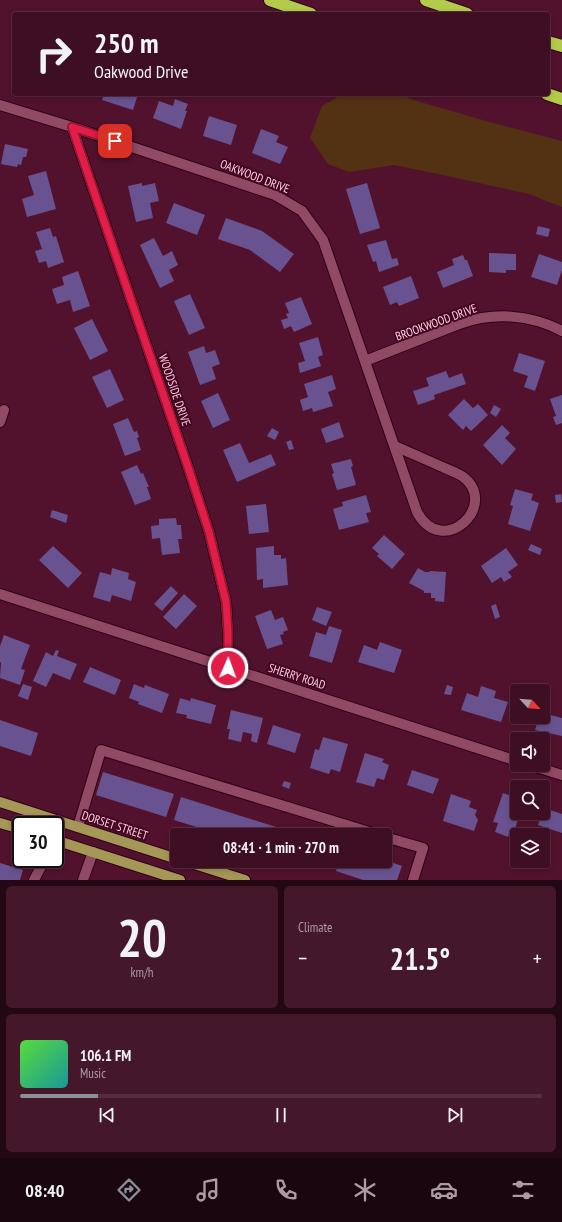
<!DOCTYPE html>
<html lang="en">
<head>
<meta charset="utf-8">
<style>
	:root { --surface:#3e0e22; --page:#45172a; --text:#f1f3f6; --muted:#ad9ca5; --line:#572e40; --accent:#8c9099 }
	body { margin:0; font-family:"PT Sans Narrow",sans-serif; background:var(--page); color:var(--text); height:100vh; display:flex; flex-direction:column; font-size:15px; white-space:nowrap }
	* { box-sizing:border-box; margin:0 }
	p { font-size:13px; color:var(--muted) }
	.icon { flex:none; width:22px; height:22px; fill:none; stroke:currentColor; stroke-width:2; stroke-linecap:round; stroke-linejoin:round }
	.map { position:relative; height:880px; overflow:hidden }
	.details { display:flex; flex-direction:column; gap:6px; padding:6px; background:#220813; flex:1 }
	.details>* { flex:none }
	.hud { position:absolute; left:12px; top:12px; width:538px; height:84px; border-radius:4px; box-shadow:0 2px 6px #0003,0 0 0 1px var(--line); background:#3e0e22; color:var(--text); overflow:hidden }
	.needle { width:26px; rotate:116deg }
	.tools { position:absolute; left:510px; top:684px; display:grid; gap:8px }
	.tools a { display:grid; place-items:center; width:40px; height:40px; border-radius:4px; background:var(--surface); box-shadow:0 2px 6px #0003,0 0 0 1px var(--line); font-size:20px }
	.speed { position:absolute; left:12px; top:816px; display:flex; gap:8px; font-size:20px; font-weight:700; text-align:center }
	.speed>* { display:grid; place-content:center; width:52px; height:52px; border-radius:50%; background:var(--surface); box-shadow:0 2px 6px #0003,0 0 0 1px var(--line); line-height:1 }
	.speed .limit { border:2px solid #111; border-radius:6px; background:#fff; color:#111 }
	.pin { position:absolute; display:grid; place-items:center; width:34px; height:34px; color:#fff; margin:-17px; border-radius:8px; box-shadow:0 2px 6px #0006 }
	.me { position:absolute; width:44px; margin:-22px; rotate:2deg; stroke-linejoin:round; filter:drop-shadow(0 0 3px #0008) }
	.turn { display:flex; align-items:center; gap:14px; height:84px; padding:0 16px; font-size:18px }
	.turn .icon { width:52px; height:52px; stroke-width:2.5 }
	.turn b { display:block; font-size:28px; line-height:34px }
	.big { font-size:30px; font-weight:700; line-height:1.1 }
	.details .widget { flex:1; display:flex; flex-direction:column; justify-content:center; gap:6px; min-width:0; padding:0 14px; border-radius:6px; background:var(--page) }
	.details .dial { align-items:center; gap:0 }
	.dial b { font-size:52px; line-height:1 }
	.song { display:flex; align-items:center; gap:12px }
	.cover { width:48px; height:48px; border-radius:6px; background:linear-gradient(135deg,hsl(110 70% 55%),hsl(180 70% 35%)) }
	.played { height:4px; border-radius:2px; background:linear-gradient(90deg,var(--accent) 15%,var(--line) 15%) }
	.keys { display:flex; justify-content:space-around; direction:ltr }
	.heat { display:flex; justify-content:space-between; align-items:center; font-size:22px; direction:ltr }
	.details .tiles { flex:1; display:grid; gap:6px; grid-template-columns:1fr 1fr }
	.widget:last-child { grid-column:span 2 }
	.trip { position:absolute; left:170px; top:828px; width:222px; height:40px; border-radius:4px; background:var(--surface); box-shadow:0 2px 6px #0003,0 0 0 1px var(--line); font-weight:700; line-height:40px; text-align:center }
	.menu { display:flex; height:64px; justify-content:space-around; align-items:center; background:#19060e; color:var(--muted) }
	.menu .icon { width:28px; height:28px }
	.menu .selected { color:var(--accent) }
	.menu b { font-size:18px; color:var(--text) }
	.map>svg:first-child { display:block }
	.green { fill:#533113 }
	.building { fill:#685390 }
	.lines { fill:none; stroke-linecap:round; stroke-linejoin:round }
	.minor-casing { stroke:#300116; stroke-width:12 }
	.major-casing { stroke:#300116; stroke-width:12 }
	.highway-casing { stroke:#300116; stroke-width:14 }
	.minor { stroke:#904a63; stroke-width:10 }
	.major { stroke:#a59755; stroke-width:10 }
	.highway { stroke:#b3ca4b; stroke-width:12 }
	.route-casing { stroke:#92132f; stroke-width:10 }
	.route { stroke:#e11d48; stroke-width:7 }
	.labels { text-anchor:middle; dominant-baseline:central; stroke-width:4; stroke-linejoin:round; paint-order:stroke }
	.street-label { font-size:12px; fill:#fbd2de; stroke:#460523 }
</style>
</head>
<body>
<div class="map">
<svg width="562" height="880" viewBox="0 0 562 880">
	<rect width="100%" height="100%" fill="#52122d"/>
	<path class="green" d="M343,94H397L417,101L486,121L562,141V207L529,194L438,174L394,165L349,172L328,164L310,138L322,106Z"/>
	<path class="building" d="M104,94H138L133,110L102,100Z
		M175,99L188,104L185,111H187L181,129L153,118L159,101L173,106Z
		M209,116L237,125L231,145L203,136Z
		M261,129L279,136L276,142L288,147L280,164L252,153Z
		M5,144L28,149L26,157H23L21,165L18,164L17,167L1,164Z
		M46,171L56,209L27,217L22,199L34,195L28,176Z
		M142,183V186L155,183L159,201L150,203L153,218L136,222L128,186Z
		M367,183L380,228L360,234L346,189Z
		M174,203L205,215L197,235L166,223Z
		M226,218L262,231L294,254L280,272L250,250L218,239Z
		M538,226L550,229L548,237L536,234Z
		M50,228L53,237L56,236L64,262L48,268L46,261L39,263L35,251L42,249L36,232Z
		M154,238L163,256L172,251L178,265L169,270L174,281L160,288L140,245Z
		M386,240L392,259L397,258L399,265L379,272L376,261L373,262L367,245Z
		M489,253L516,254V270H506V273L489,272Z
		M539,254L562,262V270L557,285L531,277Z
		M463,255L465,260H467L473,276L443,288L437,272L454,265L452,259Z
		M78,271L90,306L73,312L70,300L57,304L52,289L64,285L62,277Z
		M411,276L419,298L399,306L397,302L390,305L383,287Z
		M190,294L205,328L189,335L174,301Z
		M301,297L312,324L294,332L291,326L284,329L281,320L288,318L286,314L289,313L285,303Z
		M92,319L108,351L90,360L74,328Z
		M318,337L323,355L318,357L321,366L300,373L298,363L305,361L299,343Z
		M204,346L206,353L215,350L220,364L212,367L216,379L200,385L188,352Z
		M519,353L545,361L535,391L524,387L528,376L513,371Z
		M110,369L124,400L107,408L92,377Z
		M446,371L449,378L462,373L466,384L434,395L435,399L418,405L413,391L429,386L426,378Z
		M332,375L336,389L328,392L333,406L313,412L312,408L303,411L300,400L308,397L304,384Z
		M218,393L230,420L213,428L201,401Z
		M562,395V423L556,425L553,417L556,416L550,399Z
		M464,399L473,408L478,404L488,415L471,431L466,426L463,430L448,415Z
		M494,405L501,409L496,417L490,413Z
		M128,418L134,432L137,431L139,437L137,438L141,450L125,456L113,424Z
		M339,422L344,437L326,443L321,429Z
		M502,425L510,433L505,438L516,449L502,465L483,445Z
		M272,428L279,432L275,440L267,436Z
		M291,440L294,449L289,450L286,442Z
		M240,443L249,463L271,454L276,465L237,482L223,450Z
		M351,459L353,466L351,467L356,485L337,490L332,474L334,473L331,464Z
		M137,465L141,474L143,473L149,487H147L151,499L135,505L121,472Z
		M515,489L533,494L531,500L539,503L530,531L508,524L513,506L510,505Z
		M561,494L562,502L556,503L555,495Z
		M366,495L371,512L366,513L369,522L339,530L333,509L343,506L342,502Z
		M266,504L269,532L249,534L246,506Z
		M52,510L68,515L66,523L50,517Z
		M176,518L177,525H181L182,539H178L180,553L162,555L160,538L152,539L151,526L159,525V519Z
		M384,535L405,554L392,569L377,556L379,554L372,548Z
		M531,544L542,549L540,555L528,550Z
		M53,546L82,573L68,588L39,560Z
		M274,546V555H281V559L286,558L288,585L263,588V579L257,580L256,548Z
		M506,548L518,565L508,572L512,577L504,582L501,577L492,583L481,566Z
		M112,568L129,573L128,579L136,582L131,601L112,595L110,602L93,597L100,572L111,575Z
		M418,568L425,572H429L430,571L446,572L444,602L435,601V598H431V593H424V591L409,583Z
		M171,586L178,593L162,611L154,604Z
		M184,594L197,606L176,629L163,617Z
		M496,604L500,617L495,619L491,606Z
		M317,607L332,612L326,626L312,620Z
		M271,610L275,620L283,617L288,630L283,632L284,634L280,635L283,644L267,649L255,616Z
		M329,626L342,630L332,663L309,656L316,632L326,635Z
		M4,635L30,645L21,669L25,670L20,685L0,678L1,663L0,662V646Z
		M380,642L402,650L394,673L358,662L364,645L377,650Z
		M56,650L59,651L57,656L77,664L70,680L53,673L46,687L33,681L46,652L53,656Z
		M90,667L121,680L115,695L83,682Z
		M23,684L32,687L28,700L18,696Z
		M134,684L144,688L145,685L169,694L162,713L138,704L139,702L129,698Z
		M447,685L453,687L451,695L444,694Z
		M481,686L496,691L494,698L508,702L501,722L461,710L467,693L478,697Z
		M180,698L190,701L191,698L216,705L211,724L186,718L187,715L176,713Z
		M231,710L263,718L257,743L251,741L252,734L243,732L241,742L228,739L230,729H227Z
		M543,713L562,718V736L535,730L539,717H543Z
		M0,720L38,733L31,756L0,746Z
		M273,725L301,734L295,753L267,744Z
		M323,737L348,744L340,772L331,769L329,774L310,768L315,749L319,750Z
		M365,753L384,759L382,762L389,765L384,780L377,778L374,787L356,782Z
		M412,770L439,779L433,794L407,785Z
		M103,772L174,794L166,817L96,795Z
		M284,781L291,783L289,789L282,786Z
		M503,793L517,798V813H520L515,829L511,828L508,837L495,832L498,823L493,822Z
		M451,794L471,801L469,807L477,810L475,815L478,820L474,831L443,821Z
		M181,797L301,835H222L174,820Z
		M544,808L562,814V833L538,825Z
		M385,860L402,866L397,880H363L336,871L339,861Z
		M306,861H324L322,866Z
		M0,863L23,870L20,880H0Z"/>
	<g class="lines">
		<defs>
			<path id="minor" d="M0,105L72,127L275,195L302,211L323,240L417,512C443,560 501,504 462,476C455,472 447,469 440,466C425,459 410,453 395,446
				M72,127L189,470L209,532L226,602L228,632V668
				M365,361L459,324C493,312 530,314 562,331
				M0,422L4,410
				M0,594L517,761
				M530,765L562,775
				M78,827L101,750L379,835
				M385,837L423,848L413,880
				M34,880L45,859
				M83,880L93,852"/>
			<path id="major" d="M0,802L177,859
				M0,823L21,829
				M55,840L180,880
				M185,861L245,880"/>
			<path id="highway" d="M270,0L311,14
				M426,0L467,14
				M548,42L562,46
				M547,94L562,99"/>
		</defs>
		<use href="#minor" class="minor-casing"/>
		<use href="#major" class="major-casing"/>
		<use href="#highway" class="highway-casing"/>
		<use href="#minor" class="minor"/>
		<use href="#major" class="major"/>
		<use href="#highway" class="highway"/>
	</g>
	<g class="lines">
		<defs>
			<path id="route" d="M115,141L72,127L189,470L209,532L226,602L228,632V668"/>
		</defs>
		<use href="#route" class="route-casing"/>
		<use href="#route" class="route"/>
	</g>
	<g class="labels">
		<g class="street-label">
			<text transform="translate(255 176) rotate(21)">OAKWOOD DRIVE</text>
			<text transform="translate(436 322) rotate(-20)">BROOKWOOD DRIVE</text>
			<text transform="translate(175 390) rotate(71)">WOODSIDE DRIVE</text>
			<text transform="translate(297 676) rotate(18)">SHERRY ROAD</text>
			<text transform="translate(115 825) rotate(18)">DORSET STREET</text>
		</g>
	</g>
</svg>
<div class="tools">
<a><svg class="needle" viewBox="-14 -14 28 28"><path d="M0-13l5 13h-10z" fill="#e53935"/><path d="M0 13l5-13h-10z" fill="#ad9ca5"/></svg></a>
<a><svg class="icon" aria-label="sound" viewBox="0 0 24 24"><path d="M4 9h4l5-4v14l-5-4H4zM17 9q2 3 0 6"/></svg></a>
<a><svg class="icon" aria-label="search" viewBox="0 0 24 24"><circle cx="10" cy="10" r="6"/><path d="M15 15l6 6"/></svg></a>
<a><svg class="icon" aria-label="layers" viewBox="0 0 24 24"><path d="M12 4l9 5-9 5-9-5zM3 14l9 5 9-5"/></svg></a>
</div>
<div class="speed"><div class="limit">30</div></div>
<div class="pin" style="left:115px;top:141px;background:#d93025"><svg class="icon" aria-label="arrive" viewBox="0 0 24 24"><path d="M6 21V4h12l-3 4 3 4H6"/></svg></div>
<svg class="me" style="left:228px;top:668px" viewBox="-20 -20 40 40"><circle r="17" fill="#e11d48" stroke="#fff" stroke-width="3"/><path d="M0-11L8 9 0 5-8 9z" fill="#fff"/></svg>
<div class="trip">08:41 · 1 min · 270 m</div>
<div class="hud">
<div class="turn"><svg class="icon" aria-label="right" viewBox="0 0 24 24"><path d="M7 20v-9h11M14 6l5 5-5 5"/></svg><div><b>250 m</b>Oakwood Drive</div></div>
</div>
</div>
<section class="details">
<div class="tiles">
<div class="widget dial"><b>20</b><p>km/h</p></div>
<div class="widget"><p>Climate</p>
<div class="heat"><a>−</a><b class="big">21.5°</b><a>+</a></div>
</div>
<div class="widget">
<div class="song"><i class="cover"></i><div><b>106.1 FM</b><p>Music</p></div></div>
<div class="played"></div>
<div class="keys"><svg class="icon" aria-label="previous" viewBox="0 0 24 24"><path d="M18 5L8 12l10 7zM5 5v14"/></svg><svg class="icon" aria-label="pause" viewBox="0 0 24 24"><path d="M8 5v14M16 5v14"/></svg><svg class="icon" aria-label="next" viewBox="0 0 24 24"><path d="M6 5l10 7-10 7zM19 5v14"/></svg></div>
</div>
</div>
</section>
<nav class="menu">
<b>08:40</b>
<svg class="icon selected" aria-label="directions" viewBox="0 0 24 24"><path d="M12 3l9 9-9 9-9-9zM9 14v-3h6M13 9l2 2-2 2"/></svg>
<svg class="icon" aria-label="music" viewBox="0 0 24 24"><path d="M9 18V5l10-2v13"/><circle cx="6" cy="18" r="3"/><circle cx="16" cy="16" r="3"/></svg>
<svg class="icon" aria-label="phone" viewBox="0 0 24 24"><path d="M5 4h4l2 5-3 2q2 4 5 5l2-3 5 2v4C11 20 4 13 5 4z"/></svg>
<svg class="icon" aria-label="climate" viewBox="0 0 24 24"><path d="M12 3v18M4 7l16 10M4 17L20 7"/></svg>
<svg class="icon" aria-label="car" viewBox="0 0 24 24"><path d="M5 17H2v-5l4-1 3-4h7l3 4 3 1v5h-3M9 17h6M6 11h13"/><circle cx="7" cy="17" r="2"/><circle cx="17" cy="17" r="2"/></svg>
<svg class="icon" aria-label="filters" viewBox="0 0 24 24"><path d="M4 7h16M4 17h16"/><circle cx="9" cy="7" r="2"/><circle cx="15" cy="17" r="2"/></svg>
</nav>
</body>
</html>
